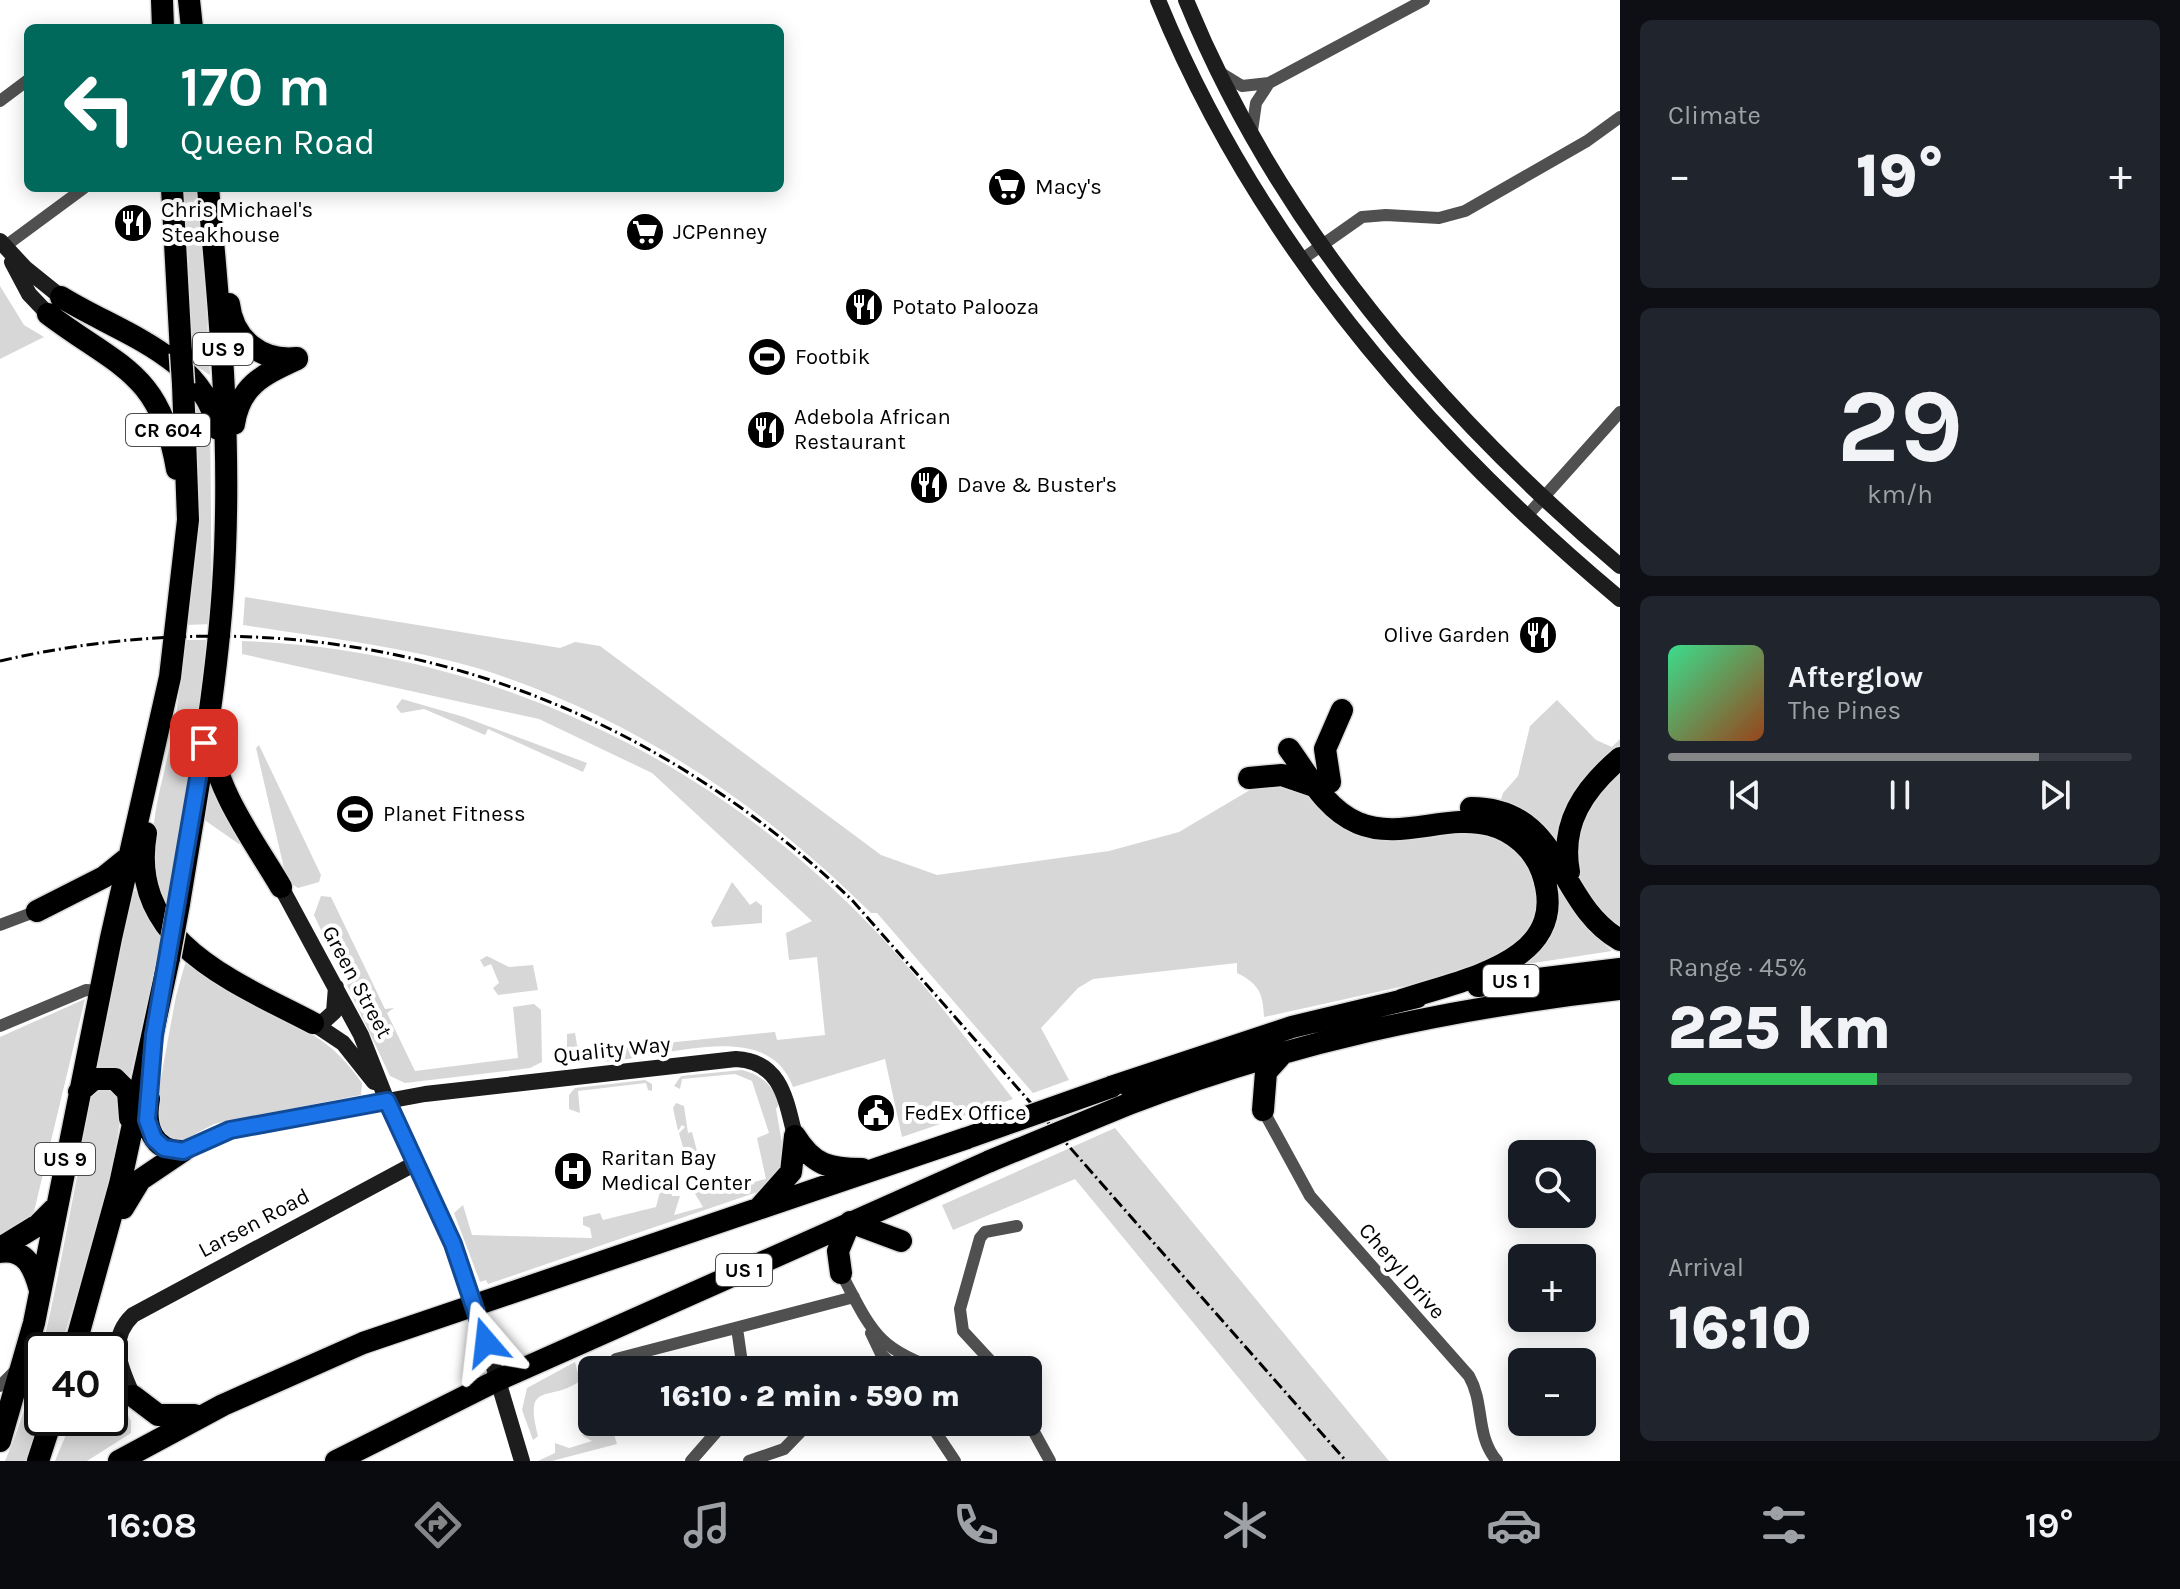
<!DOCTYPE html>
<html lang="en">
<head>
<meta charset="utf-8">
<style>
	:root { --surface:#171b24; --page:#20242c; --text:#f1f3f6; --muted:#9ea1a6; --line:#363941; --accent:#858687 }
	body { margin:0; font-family:Karla,sans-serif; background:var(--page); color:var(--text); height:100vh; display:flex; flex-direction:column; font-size:30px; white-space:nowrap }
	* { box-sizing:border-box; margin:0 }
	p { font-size:26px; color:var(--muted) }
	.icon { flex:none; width:44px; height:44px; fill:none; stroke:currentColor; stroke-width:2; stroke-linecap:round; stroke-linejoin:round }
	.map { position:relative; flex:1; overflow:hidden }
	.drawer { display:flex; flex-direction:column; gap:20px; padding:20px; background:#0d0f14; width:560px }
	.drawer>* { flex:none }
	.banner { position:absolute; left:24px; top:24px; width:760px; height:168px; border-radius:12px; box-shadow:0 4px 20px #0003; background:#00695c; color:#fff; overflow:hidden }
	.tools { position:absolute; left:1508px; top:1140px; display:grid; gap:16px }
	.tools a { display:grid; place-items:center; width:88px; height:88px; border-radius:12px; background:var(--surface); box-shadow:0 4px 20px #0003; font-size:40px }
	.speed { position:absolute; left:24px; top:1332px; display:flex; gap:16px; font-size:40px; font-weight:700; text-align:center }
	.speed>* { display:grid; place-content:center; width:104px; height:104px; border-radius:50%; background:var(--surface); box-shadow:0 4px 20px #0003; line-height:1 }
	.speed .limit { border:4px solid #111; border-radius:12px; background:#fff; color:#111 }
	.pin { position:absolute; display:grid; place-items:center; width:68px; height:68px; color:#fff; margin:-34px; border-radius:16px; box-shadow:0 4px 12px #0006 }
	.me { position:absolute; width:88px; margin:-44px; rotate:343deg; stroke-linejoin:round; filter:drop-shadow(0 0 6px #0008) }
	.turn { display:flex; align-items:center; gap:28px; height:168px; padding:0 24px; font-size:36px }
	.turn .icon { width:104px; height:104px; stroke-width:2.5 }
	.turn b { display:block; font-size:56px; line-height:68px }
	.big { font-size:60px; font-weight:800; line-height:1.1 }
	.drawer .widget { flex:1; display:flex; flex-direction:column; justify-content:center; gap:12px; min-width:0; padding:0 28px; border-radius:12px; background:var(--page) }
	.drawer .dial { align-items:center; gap:0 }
	.dial b { font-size:104px; line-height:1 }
	.song { display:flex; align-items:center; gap:24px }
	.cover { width:96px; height:96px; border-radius:12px; background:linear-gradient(135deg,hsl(150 70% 55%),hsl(20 70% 35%)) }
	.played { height:8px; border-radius:4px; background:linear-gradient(90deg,var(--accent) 80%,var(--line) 80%) }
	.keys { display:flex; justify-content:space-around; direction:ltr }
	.heat { display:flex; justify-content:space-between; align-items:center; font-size:44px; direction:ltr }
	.charge { height:12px; border-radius:6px; background:linear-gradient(90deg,#34c759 45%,var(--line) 0) }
	.trip { position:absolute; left:578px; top:1356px; width:464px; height:80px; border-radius:12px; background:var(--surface); box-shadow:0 4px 20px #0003; font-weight:800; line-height:80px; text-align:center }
	.dock { display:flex; height:128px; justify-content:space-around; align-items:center; background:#090b0e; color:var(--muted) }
	.dock .icon { width:56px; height:56px }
	.dock .active { color:var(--accent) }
	.dock b { font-size:36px; color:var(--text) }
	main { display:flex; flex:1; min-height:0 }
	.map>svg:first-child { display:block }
	.green { fill:#d7d7d7 }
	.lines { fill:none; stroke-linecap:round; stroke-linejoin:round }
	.highway-casing { stroke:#dbdbdb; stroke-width:25 }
	.street { stroke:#505050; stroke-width:12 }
	.secondary { stroke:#1d1d1d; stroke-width:16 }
	.highway { stroke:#000; stroke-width:22 }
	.rail { stroke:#000; stroke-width:3; stroke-dasharray:12 4 2 4; stroke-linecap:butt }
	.highway-bridge-casing { stroke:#dbdbdb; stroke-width:25; stroke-linecap:butt }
	.highway-bridge { stroke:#000; stroke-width:22 }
	.route-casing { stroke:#114b97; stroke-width:20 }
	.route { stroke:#1a73e8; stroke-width:14 }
	.labels { text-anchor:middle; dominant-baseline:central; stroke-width:8; stroke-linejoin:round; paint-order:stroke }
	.shield { fill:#fff; stroke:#4c4c4c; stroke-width:2 }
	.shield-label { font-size:20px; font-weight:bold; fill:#000 }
	.poi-label { font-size:22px; fill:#000; stroke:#fff; text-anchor:start }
	.street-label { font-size:22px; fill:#000; stroke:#fff }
</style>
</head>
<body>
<main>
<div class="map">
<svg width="1620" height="1461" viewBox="0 0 1620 1461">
	<rect width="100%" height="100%" fill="#fff"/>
	<path class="green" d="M179,188H200L210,375L188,361Z
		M0,286L24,325L44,337L0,359Z
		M189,384L210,416L212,624L186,625Z
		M245,597L560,648L575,642L600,646L881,855L937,875L1109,851L1179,832L1255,787L1291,781L1339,819L1505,837L1533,871L1538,918L1515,951L1481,969L1264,1017C1263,993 1259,984 1237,973V963L1093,979L1078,988L1041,1028L1069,1080L1033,1093L877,913H871C761,803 627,714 477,668C401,646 321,637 243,625Z
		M185,640H210L169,911C137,846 160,798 173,732C179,702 181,670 185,640Z
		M242,641C475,649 694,748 858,913C915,970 964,1036 1013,1099L902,1137L885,1059L793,1087C764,1007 639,1071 577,1061L567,1047V1034L575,1033L577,1045L587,1051L775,1032L777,1040L825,1035L817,957L789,960L786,933L812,921L652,773L539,719L242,654Z
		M402,699L464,717L587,763L583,772L488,729L485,735L424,709L401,713L396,707Z
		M1557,700L1596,740L1612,747L1620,739V747L1565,807L1558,842L1536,818L1499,806L1503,793L1518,776L1530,726Z
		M259,745L321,875L319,882L298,888L287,881L256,748Z
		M1620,765V934L1575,880L1571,842L1587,798Z
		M211,768L243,838L239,844L203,819Z
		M1553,863C1568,905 1578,922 1612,951L1515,966L1551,881Z
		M732,882L750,905L756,901L762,906V923L713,927L711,922Z
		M134,891H139L166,934L130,1077L112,1071H91Z
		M321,896L331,897L385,1009L394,1008L387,1013L415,1071L518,1058L513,1007L534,1004L541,1010L542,1062L530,1068L405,1083L390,1076L314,915Z
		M487,956L509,967L533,965L538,990L498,995L493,988L499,983L491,964L484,967L480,960Z
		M187,957C203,969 218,985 236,995C291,1028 322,1026 362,1083L361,1095L214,1124L180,1142L164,1140L153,1121L176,996Z
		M85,999L32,1220L0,1239V1037Z
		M742,1070C761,1075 773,1085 779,1104L776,1109L785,1160L769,1188L488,1284L486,1280L480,1282L454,1213L463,1205L472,1235L592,1238L590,1228L583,1225V1217L600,1213L603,1220L656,1207L663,1180L668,1181L672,1196H680L674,1215L703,1207L694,1192L698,1187L703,1188L705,1194L766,1179L757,1138L769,1133L752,1081L735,1074L682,1079L680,1089L674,1086L681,1076Z
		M645,1080L652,1084V1091L648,1090L646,1083L578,1091L580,1113L569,1109V1095L575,1088Z
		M105,1084L119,1091C131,1130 74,1302 60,1350H42V1408L28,1461H5C46,1366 60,1258 81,1157L75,1148L88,1091Z
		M676,1103L684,1106L688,1133L692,1132L698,1155L688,1165L679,1133L685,1127L682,1125L678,1131L673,1108Z
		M1115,1128L1389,1461H1307L1075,1179L953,1230L942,1205Z
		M575,1362L580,1381C550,1403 523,1379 538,1436L533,1440L522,1410L527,1388Z
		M110,1380L131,1421V1433L87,1461H55L73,1418H110Z
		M612,1428L617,1444L552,1461H538L555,1453V1443L569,1448L592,1441L581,1435Z"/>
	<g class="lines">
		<defs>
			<path id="highway" d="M162,0L163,28
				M189,0L192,28
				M172,188L181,353
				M61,297C119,333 202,355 218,429
				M229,304C233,339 261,362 297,358
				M48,314C118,367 160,371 177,469
				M234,424C240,385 263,375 297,359
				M212,738C211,785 258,847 281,887
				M1289,749C1308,775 1326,810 1358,823C1401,841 1447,813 1490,825C1513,831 1534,849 1542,872C1574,963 1462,979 1402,1000
				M1249,778L1282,775L1317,787
				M1330,782L1325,749L1342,710
				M1471,808C1563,808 1555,903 1620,940
				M146,833C127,942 235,982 313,1023
				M1569,872C1560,823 1584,789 1620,758
				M179,904C196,799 216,693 223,587C232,453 221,321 208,188
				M37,911L104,877L130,856
				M1478,986L1620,969
				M1111,1087L1292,1027L1417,997
				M79,1092L94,1079H115L128,1092L130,1118
				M149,1099C144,1125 152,1152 183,1151
				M1126,1105C1287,1043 1449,1008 1620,989
				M1263,1110L1266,1072L1284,1052
				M795,1136C813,1165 829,1169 862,1169
				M760,1207L791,1172L795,1136
				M123,1208L140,1180L183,1151
				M0,1248L38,1225L56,1207
				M0,1252C26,1248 34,1268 40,1290
				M841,1273L838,1251L850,1222L901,1241
				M74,1350L120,1184L169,958
				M133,1396L158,1415H194
				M0,1441L34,1323L111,938L170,677L188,520L183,384
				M38,1461L52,1418
				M119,1461L223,1405L363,1343L967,1138
				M336,1461L498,1380L990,1161"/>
		</defs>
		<use href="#highway" class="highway-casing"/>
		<path class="street" d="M1221,73L1242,86L1269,83L1424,0
			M0,101L28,80
			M1252,131L1256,103L1269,83
			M4,247L84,188
			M1301,260L1362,217L1386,215L1439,218L1465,211L1587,141L1620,117
			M1526,517L1620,412
			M0,925L37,911
			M0,1026L86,990L100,991
			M1263,1110L1310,1196L1469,1376C1485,1404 1475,1435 1497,1461
			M841,1273C871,1329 876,1350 941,1370
			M737,1328L743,1370
			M871,1333L881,1354L898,1370
			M616,1359L854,1297
			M999,1370L963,1331L960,1309L980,1238L985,1232L1017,1226
			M0,1386L15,1371
			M1028,1421L1050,1461
			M929,1422L955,1461
			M691,1461L725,1422
			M749,1461L784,1449L810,1422"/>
		<path class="secondary" d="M1158,0C1255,238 1425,436 1620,599
			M1186,0C1277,223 1438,411 1620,566
			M0,241L25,268L61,297
			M12,262L29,294L48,314
			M281,887L361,1035L387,1101L444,1222L475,1304L522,1461
			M313,1023L343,1043L374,1082
			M313,1023L324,1021L334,1012L336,987
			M183,1151L230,1130L425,1094L736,1059C781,1061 786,1100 795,1136
			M133,1396C120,1367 107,1340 133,1315L416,1163"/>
		<use href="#highway" class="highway"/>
		<path class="rail" d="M0,661C315,588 620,678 852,900L1346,1461"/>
		<defs>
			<path id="highway-bridge" d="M181,353L183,384
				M169,958L179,904
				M967,1138L1111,1087
				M990,1161L1126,1105"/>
		</defs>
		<use href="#highway-bridge" class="highway-bridge-casing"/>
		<use href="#highway-bridge" class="highway-bridge"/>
	</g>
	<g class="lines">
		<defs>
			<path id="route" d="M204,743L154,1035L147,1120L154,1139L164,1148L183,1151L230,1130L387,1101L453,1244L486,1342"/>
		</defs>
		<use href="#route" class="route-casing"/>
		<use href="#route" class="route"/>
	</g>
	<defs>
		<symbol id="supermarket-disc" viewBox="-11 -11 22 22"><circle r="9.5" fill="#000" stroke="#fff"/><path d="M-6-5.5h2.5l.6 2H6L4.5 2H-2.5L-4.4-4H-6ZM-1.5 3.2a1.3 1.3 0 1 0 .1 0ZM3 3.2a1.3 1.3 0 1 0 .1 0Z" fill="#fff"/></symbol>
		<symbol id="restaurant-disc" viewBox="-11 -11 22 22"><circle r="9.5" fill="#000" stroke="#fff"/><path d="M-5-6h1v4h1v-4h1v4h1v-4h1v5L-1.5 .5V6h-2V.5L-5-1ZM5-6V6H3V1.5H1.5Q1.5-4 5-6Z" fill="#fff"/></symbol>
		<symbol id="stadium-disc" viewBox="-11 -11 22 22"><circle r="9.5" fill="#000" stroke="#fff"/><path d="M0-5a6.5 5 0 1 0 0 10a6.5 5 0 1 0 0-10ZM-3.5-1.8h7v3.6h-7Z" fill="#fff"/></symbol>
		<symbol id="civic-disc" viewBox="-11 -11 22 22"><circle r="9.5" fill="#000" stroke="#fff"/><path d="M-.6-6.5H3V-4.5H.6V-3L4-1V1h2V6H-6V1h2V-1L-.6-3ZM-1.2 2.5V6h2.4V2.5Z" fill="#fff"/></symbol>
		<symbol id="hospital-disc" viewBox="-11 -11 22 22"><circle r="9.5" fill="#000" stroke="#fff"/><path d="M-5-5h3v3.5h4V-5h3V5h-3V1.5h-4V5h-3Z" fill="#fff"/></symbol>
	</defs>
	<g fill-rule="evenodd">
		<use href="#supermarket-disc" x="985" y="165" width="44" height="44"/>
		<use href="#restaurant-disc" x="111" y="201" width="44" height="44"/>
		<use href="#supermarket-disc" x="623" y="210" width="44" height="44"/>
		<use href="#restaurant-disc" x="842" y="285" width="44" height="44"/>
		<use href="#stadium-disc" x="745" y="335" width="44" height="44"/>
		<use href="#restaurant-disc" x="744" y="408" width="44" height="44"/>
		<use href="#restaurant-disc" x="907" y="463" width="44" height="44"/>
		<use href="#restaurant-disc" x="1516" y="613" width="44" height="44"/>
		<use href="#stadium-disc" x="333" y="792" width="44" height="44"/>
		<use href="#civic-disc" x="854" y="1091" width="44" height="44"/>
		<use href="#hospital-disc" x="551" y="1149" width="44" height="44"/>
	</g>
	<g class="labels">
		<g class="shield">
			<rect x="193" y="333" width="60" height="32" rx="6"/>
			<rect x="126" y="414" width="84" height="32" rx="6"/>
			<rect x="1483" y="965" width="56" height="32" rx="6"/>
			<rect x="35" y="1143" width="60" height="32" rx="6"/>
			<rect x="716" y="1254" width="56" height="32" rx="6"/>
		</g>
		<g class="shield-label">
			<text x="223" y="349">US 9</text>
			<text x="168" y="430">CR 604</text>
			<text x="1511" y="981">US 1</text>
			<text x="65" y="1159">US 9</text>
			<text x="744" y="1270">US 1</text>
		</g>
		<g class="poi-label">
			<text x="1035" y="187">Macy's</text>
			<text x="161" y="210">Chris Michael's<tspan x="161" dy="25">Steakhouse</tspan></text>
			<text x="673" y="232">JCPenney</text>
			<text x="892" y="307">Potato Palooza</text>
			<text x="795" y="357">Footbik</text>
			<text x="794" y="417">Adebola African<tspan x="794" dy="25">Restaurant</tspan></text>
			<text x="957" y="485">Dave &amp; Buster's</text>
			<text x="1510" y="635" text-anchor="end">Olive Garden</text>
			<text x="383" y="814">Planet Fitness</text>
			<text x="904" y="1113">FedEx Office</text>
			<text x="601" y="1158">Raritan Bay<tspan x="601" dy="25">Medical Center</tspan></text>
		</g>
		<g class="street-label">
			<text transform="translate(357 982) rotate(62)">Green Street</text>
			<text transform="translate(612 1050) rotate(-6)">Quality Way</text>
			<text transform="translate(254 1223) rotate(-28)">Larsen Road</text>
			<text transform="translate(1402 1271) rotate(49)">Cheryl Drive</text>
		</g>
	</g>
</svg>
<div class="tools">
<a><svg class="icon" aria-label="search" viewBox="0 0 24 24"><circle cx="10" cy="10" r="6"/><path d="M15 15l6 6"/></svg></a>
<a>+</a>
<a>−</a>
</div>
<div class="speed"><div class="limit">40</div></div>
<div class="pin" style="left:204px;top:743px;background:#d93025"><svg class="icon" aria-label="arrive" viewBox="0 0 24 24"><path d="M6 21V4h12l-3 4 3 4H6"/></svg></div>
<svg class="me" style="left:486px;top:1342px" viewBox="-20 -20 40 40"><path d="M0-17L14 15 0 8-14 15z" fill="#1a73e8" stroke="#fff" stroke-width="4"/></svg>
<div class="trip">16:10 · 2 min · 590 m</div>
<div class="banner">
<div class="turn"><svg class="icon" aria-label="left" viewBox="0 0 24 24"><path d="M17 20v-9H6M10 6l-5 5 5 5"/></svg><div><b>170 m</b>Queen Road</div></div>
</div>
</div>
<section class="drawer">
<div class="widget"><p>Climate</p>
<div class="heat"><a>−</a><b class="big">19°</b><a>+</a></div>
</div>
<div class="widget dial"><b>29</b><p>km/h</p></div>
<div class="widget">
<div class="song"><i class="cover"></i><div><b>Afterglow</b><p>The Pines</p></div></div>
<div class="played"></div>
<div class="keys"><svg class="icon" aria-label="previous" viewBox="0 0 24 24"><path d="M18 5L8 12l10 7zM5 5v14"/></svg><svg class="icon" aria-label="pause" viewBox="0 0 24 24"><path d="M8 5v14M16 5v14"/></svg><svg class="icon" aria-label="next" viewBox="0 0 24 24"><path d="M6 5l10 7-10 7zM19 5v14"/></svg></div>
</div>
<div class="widget"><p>Range · 45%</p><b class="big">225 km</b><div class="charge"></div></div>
<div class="widget"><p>Arrival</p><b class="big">16:10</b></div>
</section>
</main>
<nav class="dock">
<b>16:08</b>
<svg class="icon active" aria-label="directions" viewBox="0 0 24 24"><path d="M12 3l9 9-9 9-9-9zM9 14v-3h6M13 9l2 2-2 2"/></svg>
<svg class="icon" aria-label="music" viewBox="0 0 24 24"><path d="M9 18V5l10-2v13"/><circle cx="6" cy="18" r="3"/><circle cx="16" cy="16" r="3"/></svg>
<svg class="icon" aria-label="phone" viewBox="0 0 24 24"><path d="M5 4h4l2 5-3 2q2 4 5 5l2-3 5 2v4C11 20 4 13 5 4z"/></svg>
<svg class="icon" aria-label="climate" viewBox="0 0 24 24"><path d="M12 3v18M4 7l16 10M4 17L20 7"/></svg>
<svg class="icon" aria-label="car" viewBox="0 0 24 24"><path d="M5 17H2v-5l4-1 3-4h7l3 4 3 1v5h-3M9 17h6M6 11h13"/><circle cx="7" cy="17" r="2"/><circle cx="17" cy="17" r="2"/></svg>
<svg class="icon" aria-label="filters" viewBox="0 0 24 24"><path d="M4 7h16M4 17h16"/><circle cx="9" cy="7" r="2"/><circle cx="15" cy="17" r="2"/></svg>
<b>19°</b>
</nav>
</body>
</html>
